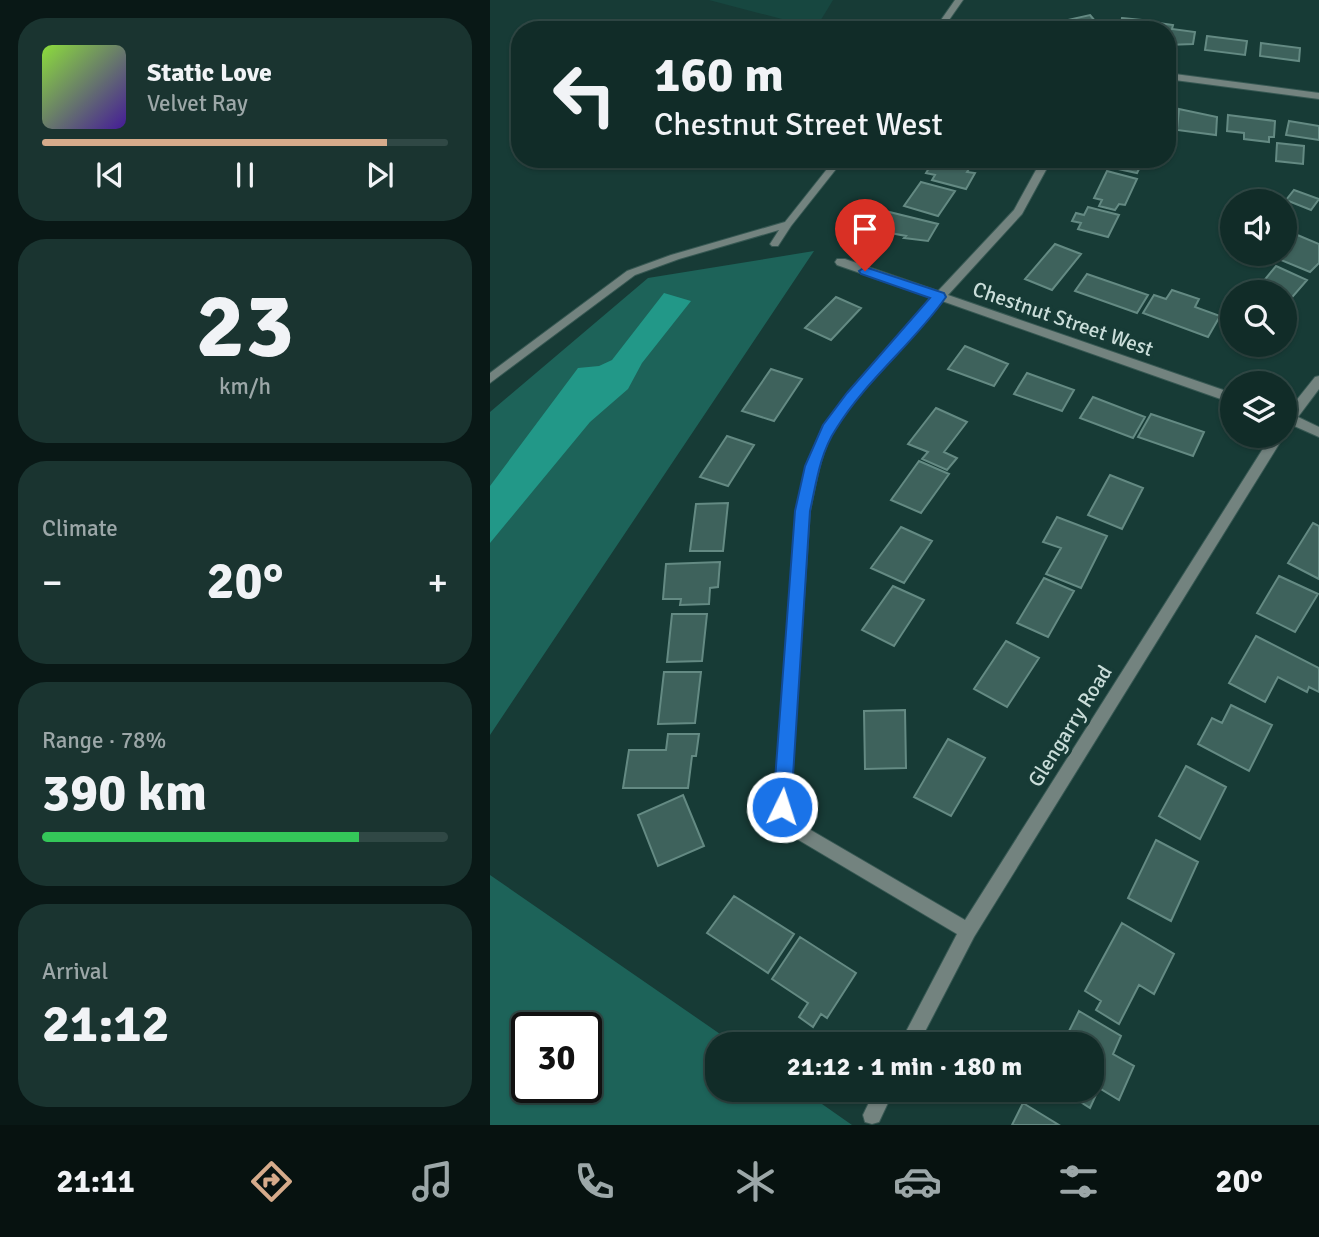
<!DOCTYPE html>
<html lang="en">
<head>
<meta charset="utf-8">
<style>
	:root { --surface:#112c28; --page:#1a3430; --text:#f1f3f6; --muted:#9ca7a8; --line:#304845; --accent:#d6ab8b }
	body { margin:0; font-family:Signika,sans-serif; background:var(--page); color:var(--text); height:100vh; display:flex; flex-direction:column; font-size:26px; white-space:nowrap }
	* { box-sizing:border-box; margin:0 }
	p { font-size:23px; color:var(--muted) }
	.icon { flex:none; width:38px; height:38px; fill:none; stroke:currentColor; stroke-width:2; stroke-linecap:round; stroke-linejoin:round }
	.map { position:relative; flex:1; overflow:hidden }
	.sheet { display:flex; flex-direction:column; gap:18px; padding:18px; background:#091816; width:490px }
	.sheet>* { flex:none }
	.banner { position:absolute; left:21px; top:21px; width:665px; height:147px; border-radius:28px; box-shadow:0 2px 5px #0004,0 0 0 2px var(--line); background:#112c28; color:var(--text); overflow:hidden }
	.fabs { position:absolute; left:730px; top:189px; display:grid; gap:14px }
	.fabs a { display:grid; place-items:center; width:77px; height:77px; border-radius:50%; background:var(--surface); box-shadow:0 2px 5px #0004,0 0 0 2px var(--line); font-size:35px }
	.speed { position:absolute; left:21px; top:1012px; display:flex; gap:14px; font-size:35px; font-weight:700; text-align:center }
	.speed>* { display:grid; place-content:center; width:91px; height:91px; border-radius:50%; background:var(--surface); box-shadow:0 2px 5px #0004,0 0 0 2px var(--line); line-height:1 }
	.speed .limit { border:4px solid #111; border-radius:10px; background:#fff; color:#111 }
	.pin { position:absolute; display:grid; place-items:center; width:60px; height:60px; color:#fff; margin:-72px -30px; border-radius:50% 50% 50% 0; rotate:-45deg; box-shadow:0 0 7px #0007 }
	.pin .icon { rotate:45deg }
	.me { position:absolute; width:77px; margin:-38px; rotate:4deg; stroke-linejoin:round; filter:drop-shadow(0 0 5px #0008) }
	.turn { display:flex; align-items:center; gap:24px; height:147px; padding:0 28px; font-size:32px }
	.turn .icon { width:91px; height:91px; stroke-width:2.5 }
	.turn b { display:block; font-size:49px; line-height:60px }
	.big { font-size:52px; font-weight:700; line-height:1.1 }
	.sheet .card { flex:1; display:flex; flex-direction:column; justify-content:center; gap:10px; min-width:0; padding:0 24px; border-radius:28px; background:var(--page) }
	.sheet .dial { align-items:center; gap:0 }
	.dial b { font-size:91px; line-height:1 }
	.song { display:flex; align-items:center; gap:21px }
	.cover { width:84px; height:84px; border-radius:10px; background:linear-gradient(135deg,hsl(90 70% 55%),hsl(260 70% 35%)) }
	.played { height:7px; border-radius:4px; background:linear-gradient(90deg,var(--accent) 85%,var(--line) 85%) }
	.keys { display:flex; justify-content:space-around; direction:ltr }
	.heat { display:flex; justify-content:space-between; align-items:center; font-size:38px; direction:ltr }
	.charge { height:10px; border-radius:5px; background:linear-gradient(90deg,#34c759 78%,var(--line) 0) }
	.trip { position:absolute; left:215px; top:1032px; width:399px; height:70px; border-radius:28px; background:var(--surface); box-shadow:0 2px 5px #0004,0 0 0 2px var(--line); font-weight:700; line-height:70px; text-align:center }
	.tab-bar { display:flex; height:112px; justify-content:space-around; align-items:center; background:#071210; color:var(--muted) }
	.tab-bar .icon { width:49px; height:49px }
	.tab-bar .current { color:var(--accent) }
	.tab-bar b { font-size:32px; color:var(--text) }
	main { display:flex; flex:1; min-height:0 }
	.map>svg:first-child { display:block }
	.built { fill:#174740 }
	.green { fill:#1d6359; fill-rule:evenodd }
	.water { fill:#229888 }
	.building { fill:#3e625c; stroke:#648a83; stroke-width:2 }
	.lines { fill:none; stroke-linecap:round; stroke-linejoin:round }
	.lane-casing { stroke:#375853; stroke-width:2 }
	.street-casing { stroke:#375853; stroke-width:2 }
	.lane { fill:#73837f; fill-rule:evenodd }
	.street { fill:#73837f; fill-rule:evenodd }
	.route { fill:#1a73e8; stroke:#114b97; stroke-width:2 }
	.labels { text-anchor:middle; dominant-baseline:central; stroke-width:7; stroke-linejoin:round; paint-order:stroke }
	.street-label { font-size:21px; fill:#c9ddd9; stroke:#173b36 }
</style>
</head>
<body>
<main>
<section class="sheet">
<div class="card">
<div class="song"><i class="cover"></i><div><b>Static Love</b><p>Velvet Ray</p></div></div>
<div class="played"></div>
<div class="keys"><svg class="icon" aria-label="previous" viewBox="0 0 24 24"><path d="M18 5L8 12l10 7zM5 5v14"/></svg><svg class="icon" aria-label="pause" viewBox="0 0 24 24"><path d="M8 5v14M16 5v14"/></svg><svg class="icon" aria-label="next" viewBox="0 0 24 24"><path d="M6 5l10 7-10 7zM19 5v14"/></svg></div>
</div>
<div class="card dial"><b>23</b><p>km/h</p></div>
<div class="card"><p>Climate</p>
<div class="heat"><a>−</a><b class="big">20°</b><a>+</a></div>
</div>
<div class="card"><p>Range · 78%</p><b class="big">390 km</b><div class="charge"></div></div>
<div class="card"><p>Arrival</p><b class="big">21:12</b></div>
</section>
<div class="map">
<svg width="829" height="1125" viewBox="0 0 829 1125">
	<rect width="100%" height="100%" fill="#173b36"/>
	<path class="built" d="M219,0H343L326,28Z"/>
	<path class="green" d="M324,251L0,735V412L158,278Z
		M0,875L246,1045H228V1090H312L362,1125H0ZM37,1027H96V1087H37Z"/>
	<path class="water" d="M174,293L201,301L152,363L138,389L100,422L0,543V486L88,368L109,366L122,360Z"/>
	<path class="building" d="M600,15L610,27L570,30L564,23Z
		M632,18L661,21L660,28L664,30H630Z
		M669,23L683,25L682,29L705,32L703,44L677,45V30H668Z
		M717,36L757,41L755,55L715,50Z
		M771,43L810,48L809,61L770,56Z
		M689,109L727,117L726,135L687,130Z
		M738,115L785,121L784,137H779V142L754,139V133L737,131Z
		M799,121L829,126V140L796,135Z
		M787,143L814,146L813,164L786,161Z
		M455,159L481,166L477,172L485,173L476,189L442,180L445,175L436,173L441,165L450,167Z
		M623,159H654L647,173L619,167Z
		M617,171L647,179L635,205L629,204L625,210L609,206L612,200L604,198Z
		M431,182L465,191L448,216L414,206Z
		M804,190L829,199L821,210L796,200Z
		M371,205L448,224L438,241L414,238L416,236L379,229L381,226L360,221Z
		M598,207L629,215L618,237L588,229L591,223L582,221L586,213L594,215Z
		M805,234L829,244V263L820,272L786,258L790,254H794V248Z
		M565,244L591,254L562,290L535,279Z
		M786,266L817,280L798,302L794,301V292H775L767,289Z
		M597,274L658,295L647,313L585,291Z
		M682,290L709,299L705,307L730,316L718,337L653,313L664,295L676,299Z
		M346,297L371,308L341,340L315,328Z
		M748,345H779L771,355Z
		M475,346L518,364L504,386L458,369Z
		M281,369L312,379L284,421L252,411Z
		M537,373L584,390L572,411L524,394Z
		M603,397L655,417L643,438L590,418Z
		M446,408L477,422L454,452L467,458L457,470L432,459L438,452L418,444Z
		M661,414L714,432L703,456L648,437Z
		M237,436L264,445L238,486L210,477Z
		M429,461L459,474L431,513L401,500Z
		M620,475L653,488L632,529L598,515Z
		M238,503L233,551H200L206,504Z
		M567,517L617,536L591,588L556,574L571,548L553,542Z
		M823,523L829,526V579L798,563Z
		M411,527L442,541L414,583L381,568Z
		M230,562L228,587L220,588L219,604L190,605L191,599H173L176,564Z
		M789,576L828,594L805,632L767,613Z
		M554,578L584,591L558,637L527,623Z
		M403,586L434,600L404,646L372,630Z
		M182,614H217L212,661L177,662Z
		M766,636L829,668V692L819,687L817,692L788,677L775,702L739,683Z
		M516,641L549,658L517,707L484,689Z
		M174,672H211L205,723L168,724Z
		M741,705L782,725L759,771L708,744L722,718L732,723Z
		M415,710L416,768L375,769L374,711Z
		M178,734H209L206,756H202L198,788H133L139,750H176Z
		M458,739L495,758L461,816L424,797Z
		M696,766L736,787L710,839L669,816Z
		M193,795L214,846L168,866L148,815Z
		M666,840L708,862L681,921L638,898Z
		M244,896L304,934L278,973L217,933Z
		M632,923L684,954L664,994L649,985L629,1024L606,1010L611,1001L595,991Z
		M310,937L366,973L337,1018L331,1014L323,1027L309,1017L318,1003L282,979Z
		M589,1011L631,1036L623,1054L644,1066L629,1100L609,1088L600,1108L572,1090H602V1045H572Z
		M533,1103L569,1125H522Z"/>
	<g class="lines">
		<defs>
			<path id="lane" d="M465,0H473L452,30H444Z
				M345,159H354L301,226L288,246H282L280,244L289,230L189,259L145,275L0,383V373L137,271L181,255L295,222Z"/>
			<path id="street" d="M677,73L829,93V99L677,79Z
				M552,159H562L532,214L458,295L742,393V403L452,301C417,342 373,384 345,429C330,453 326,484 320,511L300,805L319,829L475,920L781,436H794L484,937L428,1045H409L467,934L307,839L284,807L306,511L316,466L333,426L358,393L442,298L347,265L345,262L347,259H355L448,291L524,210Z
				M829,376V389L808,417L829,427V437L802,425L794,431V411L797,412L825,377Z
				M385,1090H404L389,1122L382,1124L375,1122L373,1115Z"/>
		</defs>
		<use href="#lane" class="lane-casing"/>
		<use href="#street" class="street-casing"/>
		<use href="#lane" class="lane"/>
		<use href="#street" class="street"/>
	</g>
	<path class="route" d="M375,267L454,293L456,297C423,344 376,380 346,429C330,453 326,484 320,511L301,807L299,813L292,815L286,813L283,807L305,511L315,466L333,425L357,393L440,298L371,274L369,271Z"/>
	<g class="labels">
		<g class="street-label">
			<text transform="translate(573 319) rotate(19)">Chestnut Street West</text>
			<text transform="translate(580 726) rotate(-58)">Glengarry Road</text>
		</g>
	</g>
</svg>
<div class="fabs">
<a><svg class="icon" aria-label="sound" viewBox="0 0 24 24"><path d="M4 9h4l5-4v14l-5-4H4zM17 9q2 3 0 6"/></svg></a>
<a><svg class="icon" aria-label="search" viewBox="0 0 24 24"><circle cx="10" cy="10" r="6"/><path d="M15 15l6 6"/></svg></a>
<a><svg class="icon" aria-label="layers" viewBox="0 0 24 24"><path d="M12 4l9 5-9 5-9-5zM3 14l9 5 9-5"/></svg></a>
</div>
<div class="speed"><div class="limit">30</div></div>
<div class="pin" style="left:375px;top:271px;background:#d93025"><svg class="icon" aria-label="arrive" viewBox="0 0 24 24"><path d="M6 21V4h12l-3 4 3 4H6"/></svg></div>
<svg class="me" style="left:292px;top:807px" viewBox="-20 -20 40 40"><circle r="17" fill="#1a73e8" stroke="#fff" stroke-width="3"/><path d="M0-11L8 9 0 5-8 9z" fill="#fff"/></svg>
<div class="trip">21:12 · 1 min · 180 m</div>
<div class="banner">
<div class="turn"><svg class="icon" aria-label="left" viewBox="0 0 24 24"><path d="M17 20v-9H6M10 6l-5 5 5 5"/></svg><div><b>160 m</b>Chestnut Street West</div></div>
</div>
</div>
</main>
<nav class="tab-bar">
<b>21:11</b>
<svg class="icon current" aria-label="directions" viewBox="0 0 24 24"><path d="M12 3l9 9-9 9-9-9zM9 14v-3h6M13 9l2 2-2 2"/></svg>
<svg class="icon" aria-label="music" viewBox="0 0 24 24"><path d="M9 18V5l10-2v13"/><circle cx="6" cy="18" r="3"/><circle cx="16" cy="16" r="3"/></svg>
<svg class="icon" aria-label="phone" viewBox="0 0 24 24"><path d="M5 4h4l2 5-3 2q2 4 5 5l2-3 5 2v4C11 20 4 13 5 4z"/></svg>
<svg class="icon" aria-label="climate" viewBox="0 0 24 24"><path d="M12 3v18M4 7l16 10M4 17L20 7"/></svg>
<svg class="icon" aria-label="car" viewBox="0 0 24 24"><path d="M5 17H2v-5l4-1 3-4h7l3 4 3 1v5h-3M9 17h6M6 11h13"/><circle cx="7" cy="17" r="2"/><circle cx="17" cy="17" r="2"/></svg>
<svg class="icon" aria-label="filters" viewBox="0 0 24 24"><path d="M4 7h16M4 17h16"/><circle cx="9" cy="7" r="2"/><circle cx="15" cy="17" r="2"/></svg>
<b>20°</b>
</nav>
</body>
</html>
